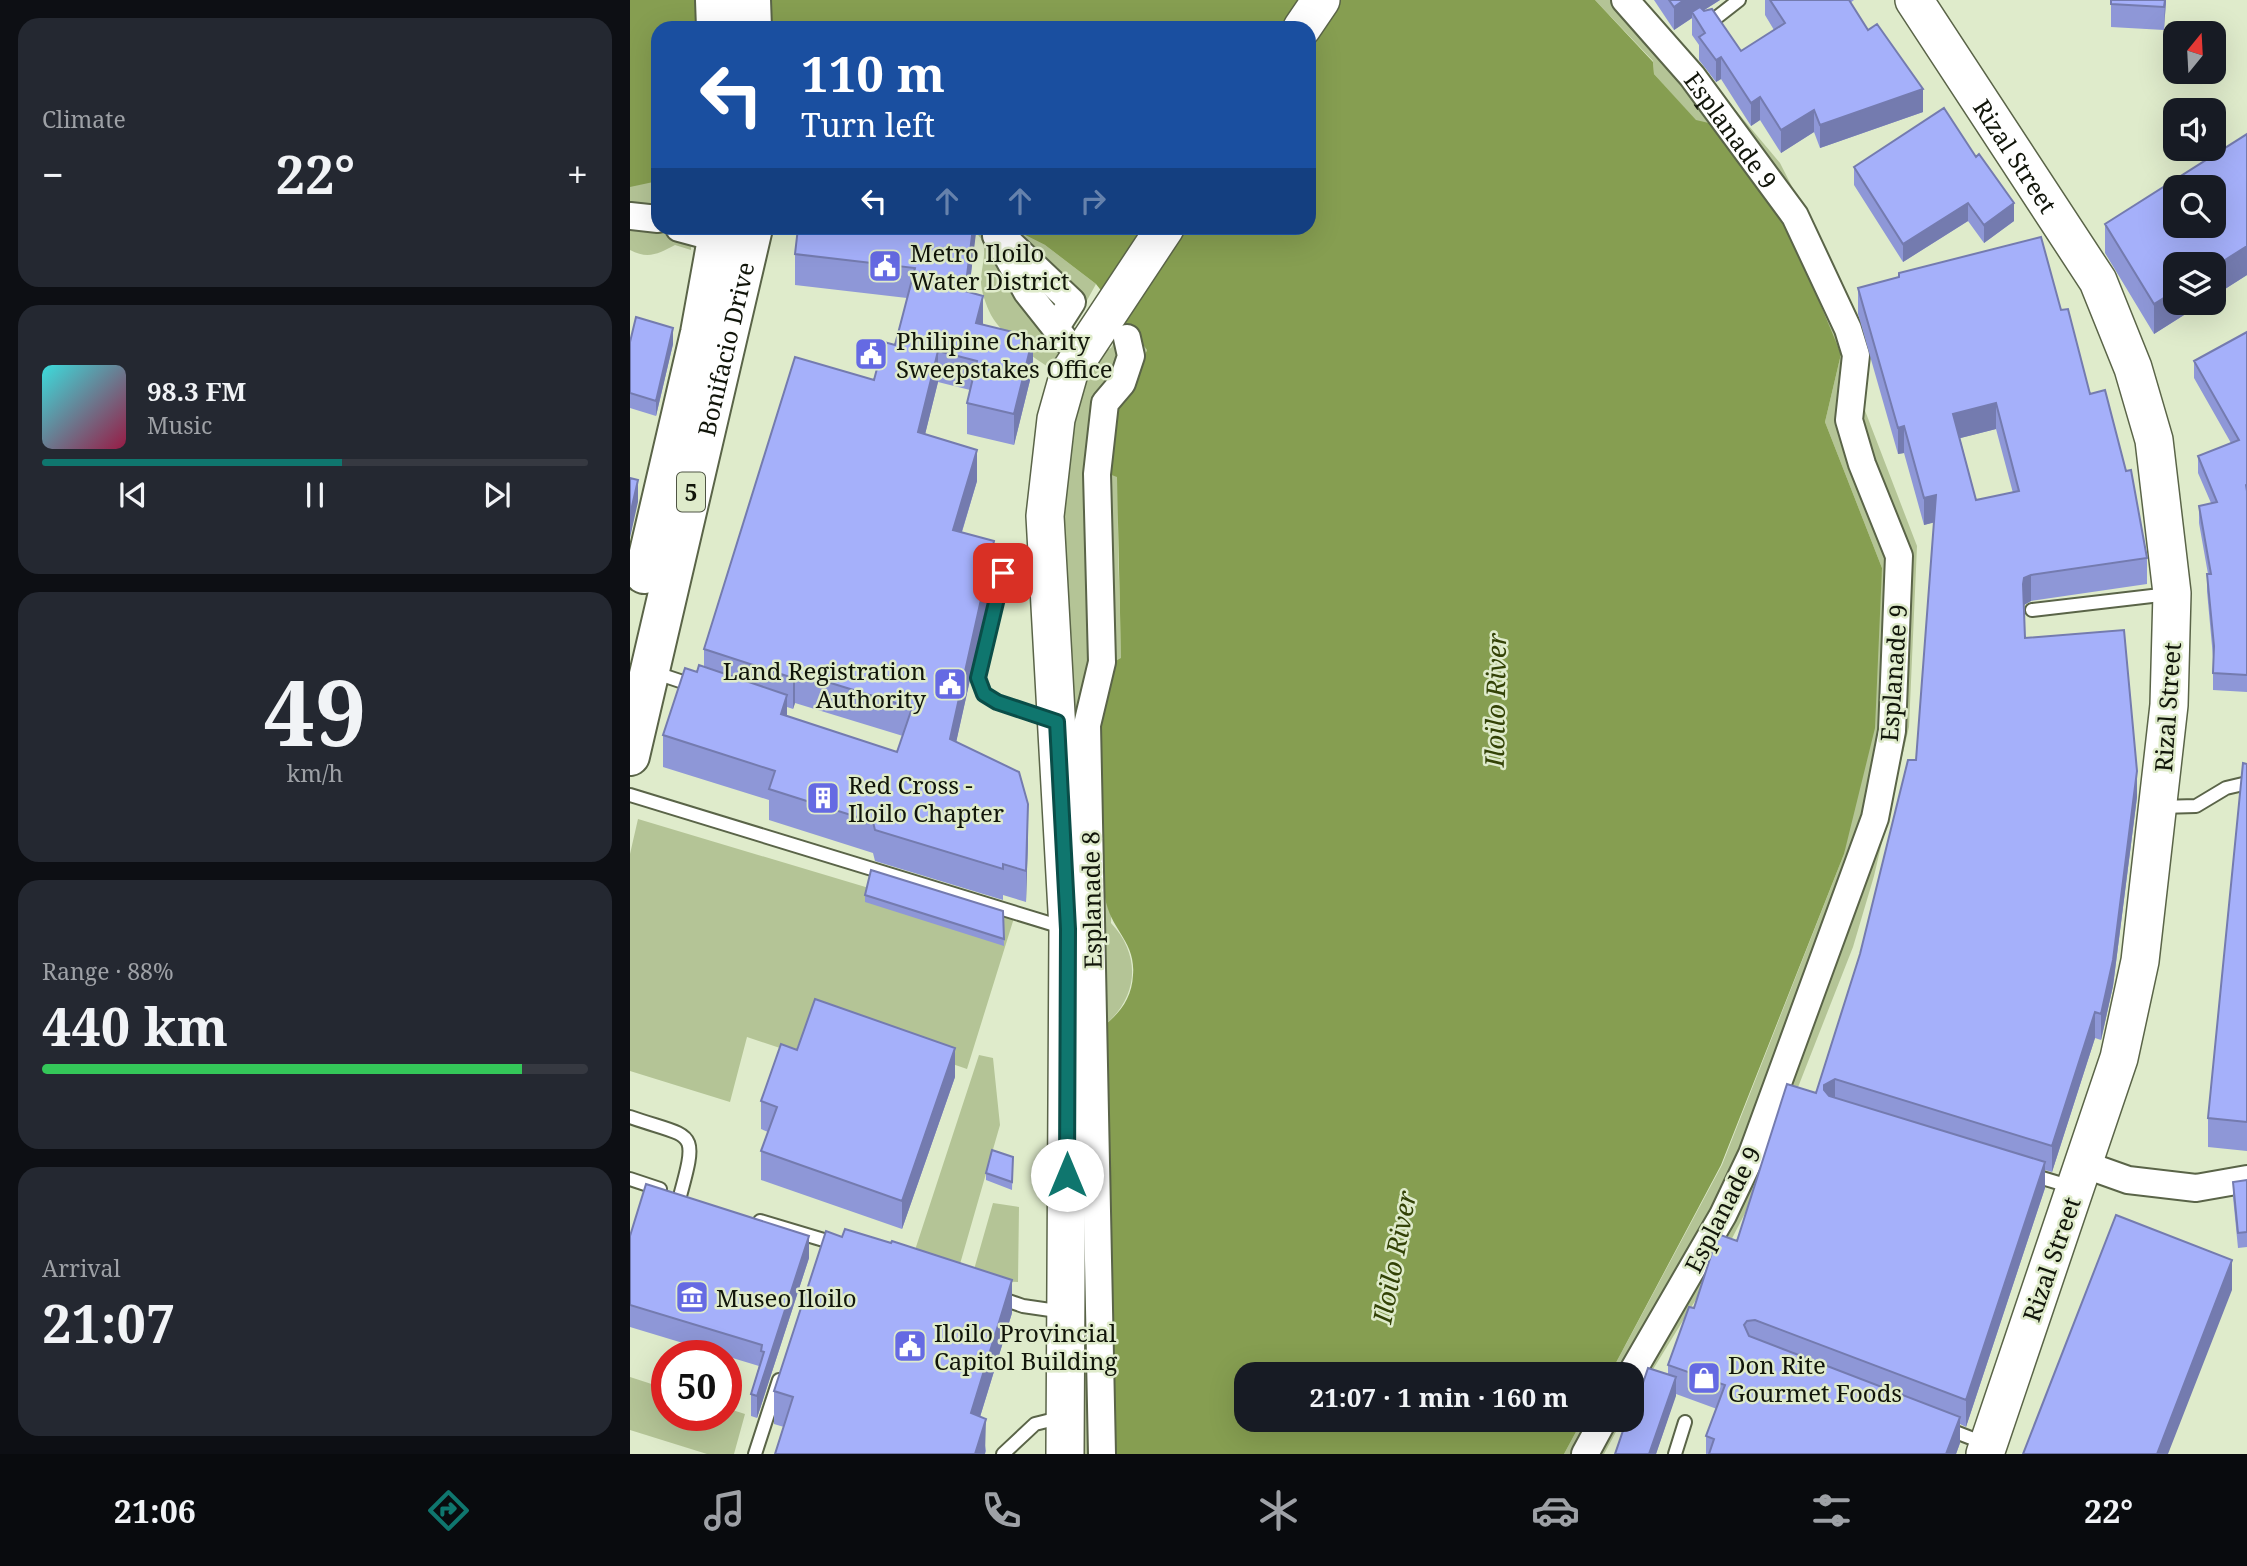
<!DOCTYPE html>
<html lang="en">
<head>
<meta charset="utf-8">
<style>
	:root { --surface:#171b24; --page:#242831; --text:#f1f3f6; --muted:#9ea1a6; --line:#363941; --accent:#0f766e }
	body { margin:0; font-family:"Noto Serif",serif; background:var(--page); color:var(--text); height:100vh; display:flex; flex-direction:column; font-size:26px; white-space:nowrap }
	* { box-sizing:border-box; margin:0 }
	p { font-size:23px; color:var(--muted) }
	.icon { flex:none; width:38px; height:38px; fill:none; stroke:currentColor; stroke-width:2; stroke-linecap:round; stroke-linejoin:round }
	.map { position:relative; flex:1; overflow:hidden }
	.sheet { display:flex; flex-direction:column; gap:18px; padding:18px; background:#0d0f14; width:630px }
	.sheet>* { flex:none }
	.hud { position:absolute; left:21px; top:21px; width:665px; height:214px; border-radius:21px; box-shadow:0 7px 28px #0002; background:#1a4fa0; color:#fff; overflow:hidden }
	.needle { width:46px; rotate:18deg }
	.fabs { position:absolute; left:1533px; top:21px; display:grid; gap:14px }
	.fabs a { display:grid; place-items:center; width:63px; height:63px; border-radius:14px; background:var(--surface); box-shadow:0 7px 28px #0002; font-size:35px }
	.speed { position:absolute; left:21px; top:1340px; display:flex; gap:14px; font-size:35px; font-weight:700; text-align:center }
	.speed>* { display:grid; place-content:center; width:91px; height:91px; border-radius:50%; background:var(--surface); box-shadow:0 7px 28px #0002; line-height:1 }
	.speed .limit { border:10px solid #d22; background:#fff; color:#111 }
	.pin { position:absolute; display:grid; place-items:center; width:60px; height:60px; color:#fff; margin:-30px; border-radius:14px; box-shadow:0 4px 10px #0006 }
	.me { position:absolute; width:77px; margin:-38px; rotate:0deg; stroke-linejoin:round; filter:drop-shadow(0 0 5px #0008) }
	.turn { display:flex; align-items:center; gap:24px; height:147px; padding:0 35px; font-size:32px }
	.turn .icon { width:91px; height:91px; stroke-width:2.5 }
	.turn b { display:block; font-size:49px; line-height:60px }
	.lanes { display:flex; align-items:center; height:66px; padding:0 35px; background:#0003; justify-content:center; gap:35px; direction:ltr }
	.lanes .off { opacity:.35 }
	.big { font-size:52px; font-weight:700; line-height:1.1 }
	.sheet .card { flex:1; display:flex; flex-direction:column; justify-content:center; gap:10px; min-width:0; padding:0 24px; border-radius:21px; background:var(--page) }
	.sheet .dial { align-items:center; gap:0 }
	.dial b { font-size:91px; line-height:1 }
	.song { display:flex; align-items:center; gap:21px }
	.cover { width:84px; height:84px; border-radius:10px; background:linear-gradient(135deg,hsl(180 70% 55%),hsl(340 70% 35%)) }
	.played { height:7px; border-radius:4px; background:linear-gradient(90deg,var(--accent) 55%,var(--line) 55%) }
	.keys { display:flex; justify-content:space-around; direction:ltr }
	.heat { display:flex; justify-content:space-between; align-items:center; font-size:38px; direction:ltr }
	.charge { height:10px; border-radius:5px; background:linear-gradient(90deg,#34c759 88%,var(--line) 0) }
	.trip { position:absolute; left:604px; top:1362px; width:410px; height:70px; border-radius:21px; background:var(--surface); box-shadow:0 7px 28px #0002; font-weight:700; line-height:70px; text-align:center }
	.tabs { display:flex; height:112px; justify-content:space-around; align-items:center; background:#090b0e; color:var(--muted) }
	.tabs .icon { width:49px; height:49px }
	.tabs .on { color:var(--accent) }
	.tabs b { font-size:32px; color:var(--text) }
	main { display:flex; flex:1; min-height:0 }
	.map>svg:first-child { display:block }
	.green { fill:#b4c496 }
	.water { fill:#869e51 }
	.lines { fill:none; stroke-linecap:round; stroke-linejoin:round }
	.lane-casing { stroke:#5a6448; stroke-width:16 }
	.street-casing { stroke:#5a6448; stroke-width:30 }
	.secondary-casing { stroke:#5a6448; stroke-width:40 }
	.primary-casing { stroke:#5a6448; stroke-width:42 }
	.lane { stroke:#fff; stroke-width:12 }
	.street { stroke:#fff; stroke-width:26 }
	.secondary { stroke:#fff; stroke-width:37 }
	.primary { stroke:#fff; stroke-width:38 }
	.wall { fill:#8e97d7; fill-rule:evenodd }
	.shaded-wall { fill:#747baf }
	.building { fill:#a5b0fa; stroke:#747baf; stroke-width:2; fill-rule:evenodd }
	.route-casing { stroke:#0a4d48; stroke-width:18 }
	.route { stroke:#0f766e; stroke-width:12 }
	.labels { text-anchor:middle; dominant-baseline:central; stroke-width:5; stroke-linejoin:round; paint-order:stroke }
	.shield { fill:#dfebcb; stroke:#4f5544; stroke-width:2 }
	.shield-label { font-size:23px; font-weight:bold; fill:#11150a }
	.street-label { font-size:24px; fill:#11150a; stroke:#dfebcb }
	.poi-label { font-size:24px; fill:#11150a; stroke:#dfebcb; text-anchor:start }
	.water-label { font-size:26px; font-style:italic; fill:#324105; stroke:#dfebcb }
</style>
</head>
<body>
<main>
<section class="sheet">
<div class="card"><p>Climate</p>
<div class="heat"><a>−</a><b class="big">22°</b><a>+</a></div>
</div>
<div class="card">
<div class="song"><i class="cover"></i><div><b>98.3 FM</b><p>Music</p></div></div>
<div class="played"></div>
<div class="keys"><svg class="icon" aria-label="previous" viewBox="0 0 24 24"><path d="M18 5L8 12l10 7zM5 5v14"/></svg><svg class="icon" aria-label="pause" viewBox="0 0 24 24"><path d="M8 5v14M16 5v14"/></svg><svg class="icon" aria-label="next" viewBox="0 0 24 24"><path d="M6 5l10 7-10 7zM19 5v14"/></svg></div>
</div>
<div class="card dial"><b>49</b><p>km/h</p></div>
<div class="card"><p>Range · 88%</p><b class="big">440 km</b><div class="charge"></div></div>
<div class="card"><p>Arrival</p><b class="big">21:07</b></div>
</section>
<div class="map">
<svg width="1617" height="1454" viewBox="0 0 1617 1454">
	<rect width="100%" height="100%" fill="#dfebcb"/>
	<path class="green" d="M965,0H1013L1150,163L1203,267L1237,373L1234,408L1287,546L1279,727L1244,876L1223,947L1130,1184L1094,1254L1001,1405V1374H980L1092,1165L1214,854L1252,568L1195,422L1211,354L1129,191L1024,74L1023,61Z
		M0,165L28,171V228H62L61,250L45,245C29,253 19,260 0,250Z
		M336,228H381L415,245L466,284L443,326L426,372C404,358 375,339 361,315C356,305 350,289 351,278C353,257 362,237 336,228Z
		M497,320L517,350C476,446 490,553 491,656C491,745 484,834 481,923C511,955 509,996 475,1025L482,1454H454L440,663L432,476L443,399L468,353L481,348Z
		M8,819L319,912L323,899L384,918L337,1069L180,1015L165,1053L117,1037L100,1102L0,1071V854Z
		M349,1055L363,1058L370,1125L330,1264L285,1250Z
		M363,1203L389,1207L388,1282L341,1280Z
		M0,1377L37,1389V1416H96V1408L115,1414L104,1454H77L0,1430Z
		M953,1419H993L974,1454H934Z"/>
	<path class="water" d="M0,0H965L1023,62L1024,74L1066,120L1083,124L1159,229L1211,354L1195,422L1252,568L1245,728L1214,854L1091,1165L980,1374H616V1419H953L934,1454H482L475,1025C491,1012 502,997 503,975C506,941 480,930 475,897C468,852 466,799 468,753C470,723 477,692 482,663L491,658L487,477L479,474L486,410L503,384L517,350L466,284L415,245L381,228H679V28H28V181L0,187Z"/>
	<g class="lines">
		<defs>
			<path id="lane" d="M1077,25L1109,0
				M373,573L348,678L354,694L367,702L423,721
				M1402,610L1539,594
				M23,672L65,686
				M0,795L435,928
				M1530,807L1566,806L1596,788L1617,783
				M0,1117C63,1139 69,1127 50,1196
				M1399,1174L1442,1187
				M0,1179L30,1189
				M130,1221L207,1244
				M367,1297L393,1306L434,1312
				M1315,1428L1354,1443
				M125,1454L149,1380
				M373,1454L405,1424L433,1417
				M1045,1454L1055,1422"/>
			<g id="street">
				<path id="s1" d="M995,0L1062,76L1165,216L1218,329L1226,355L1219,420L1232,464L1269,556L1262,731L1245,818L1122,1154L1093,1215L1001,1374"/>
				<path d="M0,216L28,219"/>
				<path d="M49,228L75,235"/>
				<path d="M364,228L442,302L426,327"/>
				<path d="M366,236L397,292L435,340"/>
				<path d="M1453,1164L1498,1180L1566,1188L1617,1179"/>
				<path d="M472,1454L457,725L472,662L467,474L475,403L492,383L501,356L497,338"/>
				<path d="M955,1454L974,1419"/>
			</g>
			<g id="secondary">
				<path id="s2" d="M1284,0L1468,281L1503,368L1524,440L1542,593L1539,705L1510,961L1489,1058L1355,1454"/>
				<path d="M672,28L691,0"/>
				<path d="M435,1454L438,929L415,516L426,419L439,373L535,228"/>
			</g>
			<g id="primary">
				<path d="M85,0L86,28"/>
				<path d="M121,0L122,28"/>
				<path d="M14,574L70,333L89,228"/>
				<path id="s3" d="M0,756L123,228"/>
			</g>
		</defs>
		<use href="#lane" class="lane-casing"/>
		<use href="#street" class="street-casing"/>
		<use href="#secondary" class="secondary-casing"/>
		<use href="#primary" class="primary-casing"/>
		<use href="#lane" class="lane"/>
		<use href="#street" class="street"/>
		<use href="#secondary" class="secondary"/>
		<use href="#primary" class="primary"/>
	</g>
	<path class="wall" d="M1024,0H1090L1074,10L1111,51L1144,30L1135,15V0H1224L1220,3L1293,112L1190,148L1184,132L1151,153L1130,120L1121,126L1091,79L1086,82L1069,60V45L1062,35V18L1044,30Z
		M1481,0H1536L1534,30L1481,27Z
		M1314,108L1384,221L1354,243L1338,221L1273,262L1224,185V167Z
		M1475,224L1617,275L1584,296V264L1545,303H1573L1524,334L1475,253Z
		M346,228L339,292L353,325L403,368L384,445L337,434V403L340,390L308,382L295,434L347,481L332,532L364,572L326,742L398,835L396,902L373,895V900L245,861L243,853L139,820V800L33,767V735L74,667V649L244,380L265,345L277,298L165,285V254ZM165,703L273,736L267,752L157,716V707L163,709Z
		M1269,273L1431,310L1517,558V584L1401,601L1394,605V607L1395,638L1507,797L1483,986L1471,1040L1465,1038L1422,1172L1415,1170V1188L1336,1427L1330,1424V1443L1326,1454H1076V1436L1087,1409L1046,1394L1026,1454H985L1010,1392L1038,1375V1365L1064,1308L1107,1241L1186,1093L1230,954L1286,760L1304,522L1294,525L1274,453L1268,454L1228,314V288L1269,277ZM1366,429L1383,493L1346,500L1330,438Z
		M1617,332V692L1583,690V657L1577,591V574H1578L1569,523V506L1581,503L1568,473V456L1601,443L1564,378V361Z
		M0,342L43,344L26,416L0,408Z
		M1617,764V1151L1578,1147V1118Z
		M235,895L373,911L374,946L235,902Z
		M167,1050L325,1077L272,1229L131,1180V1151L138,1132L131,1129V1101Z
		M383,1157L382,1190L356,1180V1173Z
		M1617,1180V1247L1608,1248L1603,1197V1182Z
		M0,1236L179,1258L127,1418L121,1416V1394L129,1366L0,1327Z
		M382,1313L350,1417L356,1451L355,1454H145L154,1427L144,1424V1391Z"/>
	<path class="shaded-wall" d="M1054,0H1090L1065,16L1062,12V18L1044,30V7Z
		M1535,0H1536L1534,30Z
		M1091,57V79L1086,82V60Z
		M1293,89V112L1190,148V125Z
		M1130,97V120L1121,126V103Z
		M1184,110V132L1151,153V130Z
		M1338,203V221L1273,262V244Z
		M1384,203V221L1354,243V225Z
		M343,228H346V233L335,322V291Z
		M1617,246V275L1584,296V267Z
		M1545,291V303H1573L1524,334V304Z
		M353,296V327L346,323Z
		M43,328V344L26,416V401Z
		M403,337V368L384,445V414Z
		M308,351V382L288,463V432Z
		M1366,403V429L1323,440V414Z
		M1274,426V453L1268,454V428Z
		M347,450V481L323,561V530Z
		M8,480V502L0,538V515Z
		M1306,495V522L1294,525V498Z
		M364,541V572L320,770V739Z
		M1401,575V601L1394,605L1393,610V584L1394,578Z
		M165,672V703L163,709V678Z
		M157,695V726L151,714Z
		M1507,771V797L1483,986L1471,1040V1014Z
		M398,804V835L396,902V871Z
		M1465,1012V1038L1422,1172V1146Z
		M325,1048V1077L272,1229V1201Z
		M1205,1079V1106L1194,1111V1085Z
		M1415,1162V1188L1336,1427V1400Z
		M179,1236V1258L127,1418V1396Z
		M1602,1260V1290L1538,1454H1527Z
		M382,1280V1313L341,1446V1413Z
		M1046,1377V1396L1026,1454H1019Z
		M1330,1417V1443L1326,1454H1316Z
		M356,1419L355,1454H345Z"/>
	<path class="building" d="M1039,0H1054L1044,7Z
		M1140,0H1219L1238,30L1247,24L1293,89L1190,125L1184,110L1151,130L1130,97L1121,103L1091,57L1086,60L1069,37L1075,33L1062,12L1070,7L1074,11L1082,9L1111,51L1155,23Z
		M1481,0H1535L1534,7L1481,4Z
		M1314,108L1346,157L1349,154L1384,203L1354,225L1338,203L1273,244L1224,167Z
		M1617,134V246L1584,267V264H1545V291L1524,304L1475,224ZM1545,187H1584V226H1545Z
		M168,228H343L335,291L353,296L346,323L403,337L384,414L337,403L347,361L308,351L288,432L347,450L323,530L364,541L320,739L389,772L398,804L396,871L373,864V869L245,830L243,822L139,789L145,771L33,735L55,668L67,672L69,665L157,695L151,714L267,752L282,708L165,672L163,678L74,649L165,357L244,380L254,342L265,345L285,268L165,254Z
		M1411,237L1431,310L1438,309L1460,394L1475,390L1496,471L1501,470L1517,558L1401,575L1394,578L1393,584L1395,638L1494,630L1507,771L1483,960L1471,1014L1465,1012L1422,1146L1205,1079L1194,1085V1090L1199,1096L1415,1162L1336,1400L1125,1320L1117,1321L1114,1325L1119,1336L1330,1417L1316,1454H1079L1084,1439L1076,1436L1095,1385L1038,1365L1059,1307L1064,1308L1088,1234L1107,1241L1157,1084L1186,1093L1230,954L1278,760H1286L1306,495L1294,498L1274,426L1268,428L1228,288L1269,277V273ZM1366,403L1389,491L1346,500L1323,414Z
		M6,317L43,328L26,401L0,393V342Z
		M1617,332V484L1616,485L1617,491V675L1583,673L1584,646L1577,574H1581L1569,506L1587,502L1568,456L1609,440L1564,361Z
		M0,478L8,480L0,515Z
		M1613,763L1617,764V1122L1578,1118Z
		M241,870L373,911L374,939L235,895Z
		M185,999L325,1048L272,1201L131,1151L147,1107L131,1101L151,1044L167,1050Z
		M362,1150L383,1157L382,1182L356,1173Z
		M1617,1180V1232L1608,1233L1603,1182Z
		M16,1184L179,1236L127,1396L121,1394L134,1352L131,1351L132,1345L0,1305V1236Z
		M1486,1215L1602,1260L1527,1454H1393Z
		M215,1229L261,1243L262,1241L382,1280L341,1413L356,1419L345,1454H145L163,1397L144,1391L196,1231L212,1237Z
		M1018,1368L1046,1377L1019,1454H985L997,1419H1001V1407L1007,1391L1010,1392Z"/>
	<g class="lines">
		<defs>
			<path id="route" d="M373,573L348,678L354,694L367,702L427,722L438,929L437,1175"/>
		</defs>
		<use href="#route" class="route-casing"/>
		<use href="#route" class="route"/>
	</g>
	<defs>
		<symbol id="civic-square" viewBox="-11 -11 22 22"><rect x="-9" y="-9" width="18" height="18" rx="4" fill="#656ae3" stroke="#dfebcb"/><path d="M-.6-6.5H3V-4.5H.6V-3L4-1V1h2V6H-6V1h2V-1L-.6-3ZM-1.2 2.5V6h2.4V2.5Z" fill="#fff"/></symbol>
		<symbol id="building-square" viewBox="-11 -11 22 22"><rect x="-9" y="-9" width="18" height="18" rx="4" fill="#656ae3" stroke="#dfebcb"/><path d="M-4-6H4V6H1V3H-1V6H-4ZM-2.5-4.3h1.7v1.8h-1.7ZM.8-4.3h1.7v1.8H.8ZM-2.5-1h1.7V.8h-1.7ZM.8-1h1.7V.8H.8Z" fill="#fff"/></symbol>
		<symbol id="museum-square" viewBox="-11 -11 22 22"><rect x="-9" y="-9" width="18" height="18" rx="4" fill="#656ae3" stroke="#dfebcb"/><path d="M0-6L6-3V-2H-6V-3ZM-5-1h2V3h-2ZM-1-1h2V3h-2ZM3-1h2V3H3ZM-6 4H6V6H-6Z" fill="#fff"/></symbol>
		<symbol id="shop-square" viewBox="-11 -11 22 22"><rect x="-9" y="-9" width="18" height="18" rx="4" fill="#656ae3" stroke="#dfebcb"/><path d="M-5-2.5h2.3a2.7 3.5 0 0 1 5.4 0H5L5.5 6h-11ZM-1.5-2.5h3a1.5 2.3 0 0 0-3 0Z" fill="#fff"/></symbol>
	</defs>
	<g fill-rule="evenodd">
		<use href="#civic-square" x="236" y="247" width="38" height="38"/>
		<use href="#civic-square" x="222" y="335" width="38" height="38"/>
		<use href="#civic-square" x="301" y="665" width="38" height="38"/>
		<use href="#building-square" x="174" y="779" width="38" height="38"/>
		<use href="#museum-square" x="43" y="1278" width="38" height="38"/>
		<use href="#civic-square" x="261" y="1327" width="38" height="38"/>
		<use href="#shop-square" x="1055" y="1359" width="38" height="38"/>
	</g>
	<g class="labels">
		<rect class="shield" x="47" y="472.5" width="28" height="39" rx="5"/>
		<g class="shield-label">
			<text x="61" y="492">5</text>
		</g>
		<g class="street-label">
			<text stroke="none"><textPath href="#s1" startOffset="168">Esplanade 9</textPath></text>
			<text stroke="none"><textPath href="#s2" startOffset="186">Rizal Street</textPath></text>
			<text stroke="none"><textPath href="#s3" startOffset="418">Bonifacio Drive</textPath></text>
			<text transform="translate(1263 673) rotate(-86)">Esplanade 9</text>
			<text transform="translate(1537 707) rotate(-86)">Rizal Street</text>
			<text transform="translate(461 900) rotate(-91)">Esplanade 8</text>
			<text transform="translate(1092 1209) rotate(-63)">Esplanade 9</text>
			<text transform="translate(1421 1259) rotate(-71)">Rizal Street</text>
		</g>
		<g class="poi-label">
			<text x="280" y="252">Metro Iloilo<tspan x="280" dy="28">Water District</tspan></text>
			<text x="266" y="340">Philipine Charity<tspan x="266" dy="28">Sweepstakes Office</tspan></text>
			<text x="296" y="670" text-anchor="end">Land Registration<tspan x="296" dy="28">Authority</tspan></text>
			<text x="218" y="784">Red Cross -<tspan x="218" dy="28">Iloilo Chapter</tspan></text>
			<text x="86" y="1297">Museo Iloilo</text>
			<text x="304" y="1332">Iloilo Provincial<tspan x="304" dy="28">Capitol Building</tspan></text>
			<text x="1098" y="1364">Don Rite<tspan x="1098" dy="28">Gourmet Foods</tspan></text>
		</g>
		<g class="water-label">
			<text transform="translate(865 700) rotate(-89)">Iloilo River</text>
			<text transform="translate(764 1257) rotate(-79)">Iloilo River</text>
		</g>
	</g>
</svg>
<div class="fabs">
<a><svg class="needle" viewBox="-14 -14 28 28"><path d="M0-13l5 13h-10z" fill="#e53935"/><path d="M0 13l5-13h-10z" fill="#9ea1a6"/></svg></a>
<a><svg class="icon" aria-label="sound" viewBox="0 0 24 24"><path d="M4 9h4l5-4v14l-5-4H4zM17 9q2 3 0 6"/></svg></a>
<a><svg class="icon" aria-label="search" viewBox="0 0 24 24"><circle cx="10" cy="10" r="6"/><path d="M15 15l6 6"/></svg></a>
<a><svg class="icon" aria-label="layers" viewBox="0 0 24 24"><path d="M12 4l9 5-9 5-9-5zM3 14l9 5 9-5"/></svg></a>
</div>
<div class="speed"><div class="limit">50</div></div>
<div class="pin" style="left:373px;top:573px;background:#d93025"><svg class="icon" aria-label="arrive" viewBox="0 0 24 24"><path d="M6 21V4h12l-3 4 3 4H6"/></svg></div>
<svg class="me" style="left:437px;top:1175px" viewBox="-20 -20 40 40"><circle r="19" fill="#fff"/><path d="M0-13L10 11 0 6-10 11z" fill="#0f766e"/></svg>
<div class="trip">21:07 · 1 min · 160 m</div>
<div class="hud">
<div class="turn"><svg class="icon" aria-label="left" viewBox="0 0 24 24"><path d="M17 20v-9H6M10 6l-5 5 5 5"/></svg><div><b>110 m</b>Turn left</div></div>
<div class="lanes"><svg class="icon" aria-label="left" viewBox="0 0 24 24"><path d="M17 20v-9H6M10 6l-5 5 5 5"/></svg><svg class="icon off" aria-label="ahead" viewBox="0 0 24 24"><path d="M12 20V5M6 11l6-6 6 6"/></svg><svg class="icon off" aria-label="ahead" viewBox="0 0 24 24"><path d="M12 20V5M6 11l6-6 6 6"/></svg><svg class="icon off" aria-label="right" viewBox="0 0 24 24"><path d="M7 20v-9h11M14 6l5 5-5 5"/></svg></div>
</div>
</div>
</main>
<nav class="tabs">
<b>21:06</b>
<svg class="icon on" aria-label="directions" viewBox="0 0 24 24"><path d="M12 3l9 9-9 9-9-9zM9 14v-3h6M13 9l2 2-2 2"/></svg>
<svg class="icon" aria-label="music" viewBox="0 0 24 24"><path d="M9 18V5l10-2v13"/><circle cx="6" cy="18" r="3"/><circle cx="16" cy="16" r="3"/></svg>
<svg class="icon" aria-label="phone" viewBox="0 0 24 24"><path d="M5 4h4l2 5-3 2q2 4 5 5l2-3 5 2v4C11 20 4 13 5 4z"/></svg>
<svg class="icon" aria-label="climate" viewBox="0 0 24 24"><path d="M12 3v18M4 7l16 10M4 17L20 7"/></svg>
<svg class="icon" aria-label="car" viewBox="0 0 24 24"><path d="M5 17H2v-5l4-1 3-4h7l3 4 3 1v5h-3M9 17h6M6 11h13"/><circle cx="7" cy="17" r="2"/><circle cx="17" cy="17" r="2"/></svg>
<svg class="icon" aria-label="filters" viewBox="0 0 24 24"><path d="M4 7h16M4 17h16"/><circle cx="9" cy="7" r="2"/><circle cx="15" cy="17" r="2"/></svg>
<b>22°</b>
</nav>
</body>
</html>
